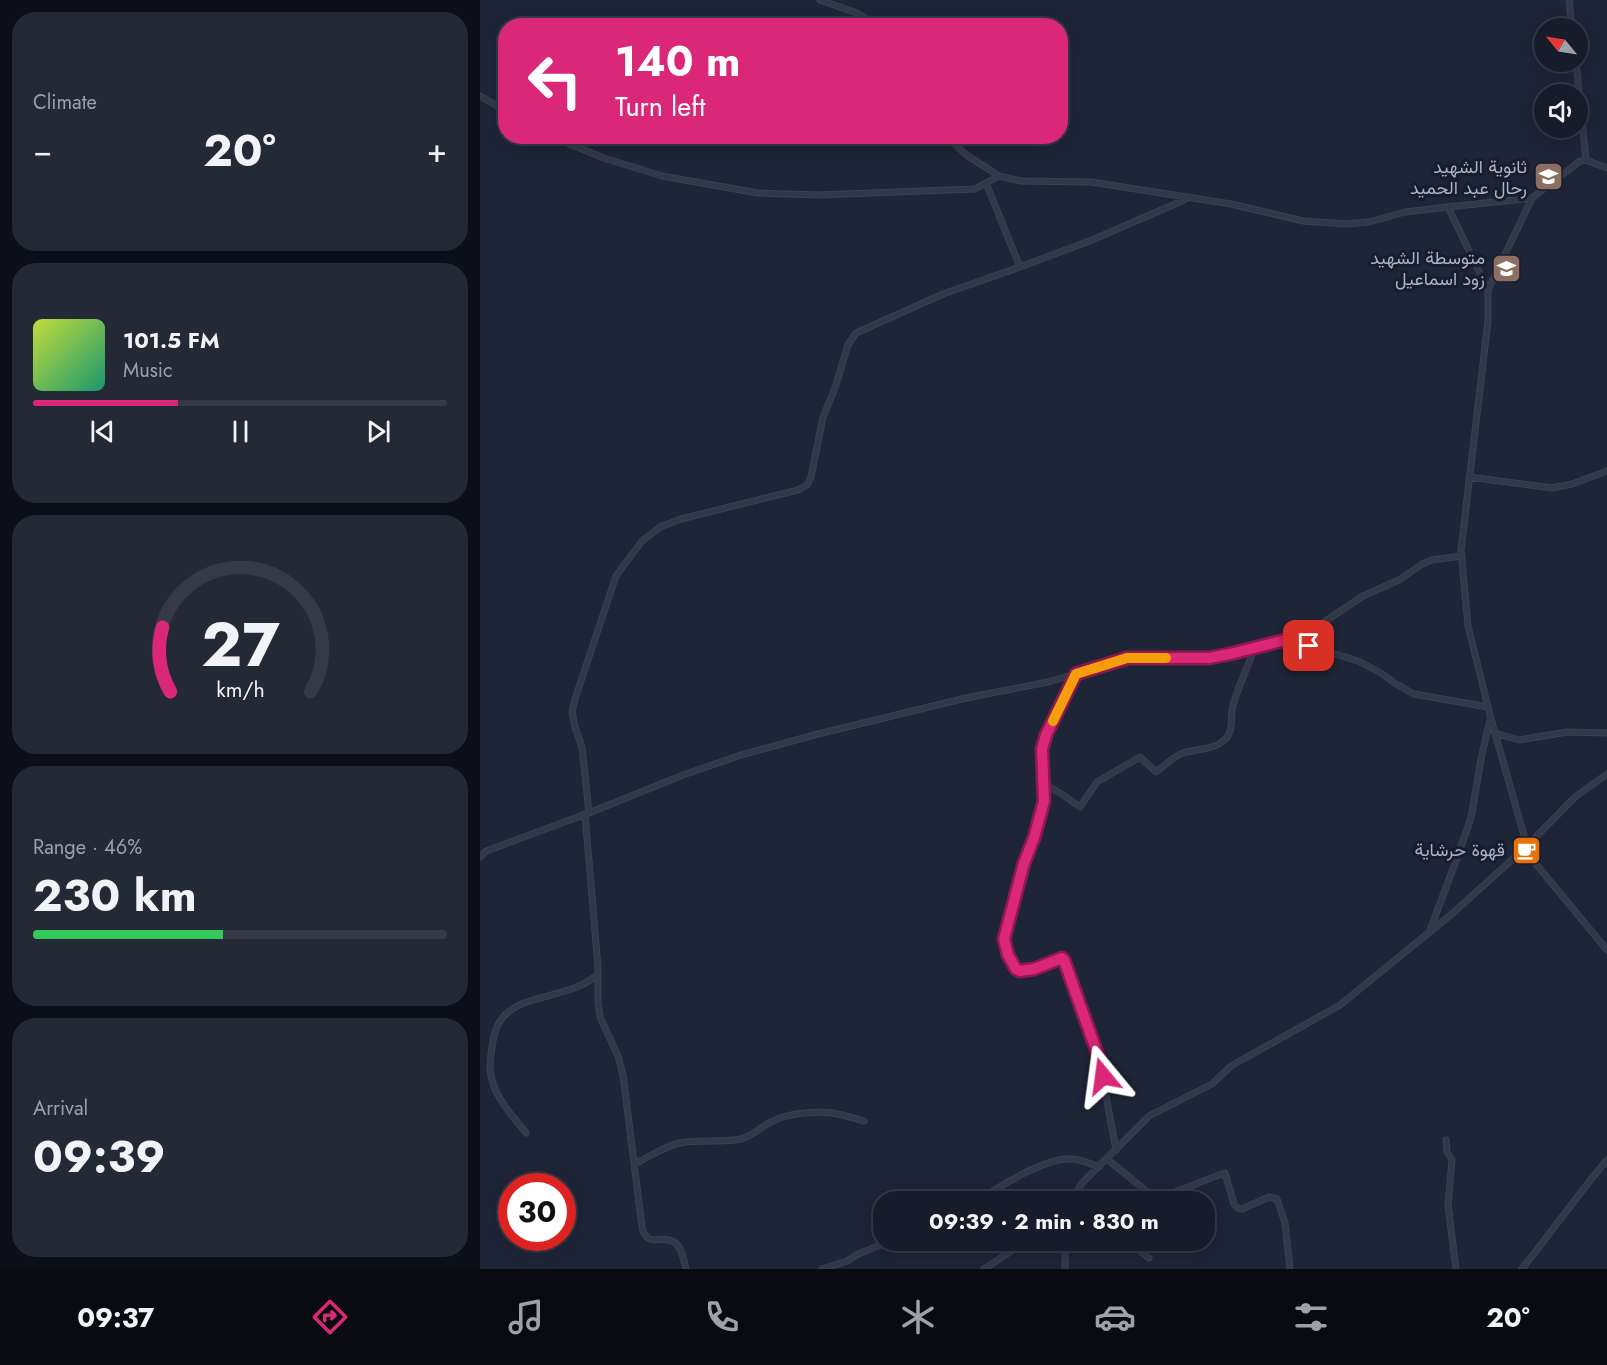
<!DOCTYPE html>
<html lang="en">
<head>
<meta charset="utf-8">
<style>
	:root { --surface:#161c29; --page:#232935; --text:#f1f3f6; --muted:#9ea1a8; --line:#353a46; --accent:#db2777 }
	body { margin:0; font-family:Jost,Vazirmatn,sans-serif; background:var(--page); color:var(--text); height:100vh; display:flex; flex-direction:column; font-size:22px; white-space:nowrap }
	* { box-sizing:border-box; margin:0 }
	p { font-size:20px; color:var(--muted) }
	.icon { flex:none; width:33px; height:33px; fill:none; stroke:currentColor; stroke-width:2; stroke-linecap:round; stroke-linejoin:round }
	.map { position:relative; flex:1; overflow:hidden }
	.drawer { display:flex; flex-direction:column; gap:12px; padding:12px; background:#0c0f17; width:480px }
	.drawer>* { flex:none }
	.guide { position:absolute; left:18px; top:18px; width:570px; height:126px; border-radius:24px; box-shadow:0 3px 15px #0003,0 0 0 2px var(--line); background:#db2777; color:#fff; overflow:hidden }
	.needle { width:39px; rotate:300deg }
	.buttons { position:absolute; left:1054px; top:18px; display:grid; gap:12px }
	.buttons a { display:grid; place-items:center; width:54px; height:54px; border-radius:50%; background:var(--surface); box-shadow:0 3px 15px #0003,0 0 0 2px var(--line); font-size:30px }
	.speed { position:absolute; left:18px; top:1173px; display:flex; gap:12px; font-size:30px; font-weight:700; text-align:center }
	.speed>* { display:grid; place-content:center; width:78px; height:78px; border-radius:50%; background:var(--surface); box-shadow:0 3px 15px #0003,0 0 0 2px var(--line); line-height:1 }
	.speed .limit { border:9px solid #d22; background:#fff; color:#111 }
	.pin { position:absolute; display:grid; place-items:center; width:51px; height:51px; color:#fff; margin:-26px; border-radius:12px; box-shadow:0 3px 9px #0006 }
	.me { position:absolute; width:66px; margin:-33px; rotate:344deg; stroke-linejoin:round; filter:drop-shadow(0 0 4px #0008) }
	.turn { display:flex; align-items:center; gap:21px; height:126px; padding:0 18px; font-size:27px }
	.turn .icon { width:78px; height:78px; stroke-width:2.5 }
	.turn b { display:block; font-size:42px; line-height:51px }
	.big { font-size:45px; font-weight:700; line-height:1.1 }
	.drawer .widget { flex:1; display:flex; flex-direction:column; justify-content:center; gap:9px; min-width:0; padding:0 21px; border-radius:24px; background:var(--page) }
	.drawer .dial { align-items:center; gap:0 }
	.dial svg { height:156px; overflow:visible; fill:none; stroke:var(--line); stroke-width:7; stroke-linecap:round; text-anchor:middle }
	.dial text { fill:var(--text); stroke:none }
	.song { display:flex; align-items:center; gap:18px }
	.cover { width:72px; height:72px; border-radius:9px; background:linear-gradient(135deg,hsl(70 70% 55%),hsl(160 70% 35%)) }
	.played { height:6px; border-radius:3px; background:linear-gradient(90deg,var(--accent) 35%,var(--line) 35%) }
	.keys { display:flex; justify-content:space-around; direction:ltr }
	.heat { display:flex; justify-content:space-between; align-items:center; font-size:33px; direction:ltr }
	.charge { height:9px; border-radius:4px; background:linear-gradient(90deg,#34c759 46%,var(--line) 0) }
	.trip { position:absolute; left:393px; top:1191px; width:342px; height:60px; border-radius:24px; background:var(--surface); box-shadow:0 3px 15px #0003,0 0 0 2px var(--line); font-weight:700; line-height:60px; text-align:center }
	.dock { display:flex; height:96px; justify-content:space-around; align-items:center; background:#090b10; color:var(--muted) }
	.dock .icon { width:42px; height:42px }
	.dock .on { color:var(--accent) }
	.dock b { font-size:27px; color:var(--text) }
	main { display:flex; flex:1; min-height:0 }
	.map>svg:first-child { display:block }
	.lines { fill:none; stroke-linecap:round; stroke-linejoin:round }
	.minor-casing { stroke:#3b4151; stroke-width:7 }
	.minor { stroke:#313848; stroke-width:5 }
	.route-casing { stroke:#8e194d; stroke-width:15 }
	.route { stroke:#db2777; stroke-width:10 }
	.slow { stroke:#f59e0b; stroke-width:10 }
	.labels { text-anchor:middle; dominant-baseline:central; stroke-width:6; stroke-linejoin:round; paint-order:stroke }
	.poi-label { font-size:18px; fill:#abb2c5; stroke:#171d2c; text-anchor:end }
</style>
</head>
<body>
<main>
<section class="drawer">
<div class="widget"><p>Climate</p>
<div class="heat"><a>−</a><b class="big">20°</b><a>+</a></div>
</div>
<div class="widget">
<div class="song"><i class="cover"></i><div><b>101.5 FM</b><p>Music</p></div></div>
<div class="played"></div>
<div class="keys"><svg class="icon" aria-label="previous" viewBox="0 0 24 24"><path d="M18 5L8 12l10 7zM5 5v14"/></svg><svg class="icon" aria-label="pause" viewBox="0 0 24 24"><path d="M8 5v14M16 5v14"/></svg><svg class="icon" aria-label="next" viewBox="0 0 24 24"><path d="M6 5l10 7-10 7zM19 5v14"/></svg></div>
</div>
<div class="widget dial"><svg viewBox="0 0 100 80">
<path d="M14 69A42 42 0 1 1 86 69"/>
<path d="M14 69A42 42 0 0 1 10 36" stroke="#db2777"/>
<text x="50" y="56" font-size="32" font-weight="700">27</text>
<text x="50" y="72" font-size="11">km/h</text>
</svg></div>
<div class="widget"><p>Range · 46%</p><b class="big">230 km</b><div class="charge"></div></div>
<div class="widget"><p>Arrival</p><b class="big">09:39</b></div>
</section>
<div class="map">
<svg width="1127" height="1269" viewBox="0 0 1127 1269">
	<rect width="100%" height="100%" fill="#1e2537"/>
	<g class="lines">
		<defs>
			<path id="minor" d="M340,0L377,13L397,26
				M1089,0L1092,28
				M1096,62L1106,160
				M0,96L26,111
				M70,136L124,158L182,176L278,193L338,195L495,189L519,176
				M467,136L485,154L519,176L541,181L611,182L751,204L823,221L866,224L889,222L925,212L968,207L1008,290V321L981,550L988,626L1011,719L1047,846L1056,864L1127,950
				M968,207L1052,198L1100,161L1106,160L1127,168
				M540,267L612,240L702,201L708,197
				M1008,290L1052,198
				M989,477L1072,488L1092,484L1127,471
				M813,638L829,646L878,661L901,673L916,684L934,694L1008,707
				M596,674L566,735L562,749L564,801L554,838L544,863L524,939L528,955L536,969L540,971L554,969L582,958L584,960L619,1058L636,1150
				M1015,733L1039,740L1087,732L1127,733
				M564,784L583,795L600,807L617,782L660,757L676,772C684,766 694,756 703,753C715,749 733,750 743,741C753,734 751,721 752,710C756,689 768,669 774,648
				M109,813L102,747L95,727L92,712L95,699L136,576L162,541L180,527L201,519L318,490L327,485L331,477L343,417L355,388L368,345L376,333L463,294L540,267L506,183
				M105,814L118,967V1001L120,1017L138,1056L143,1075L162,1227C167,1249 182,1234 194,1242C202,1247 204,1261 206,1269
				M0,857L6,851L109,813L203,775L261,755L338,734L486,698L568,682L647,658H729L754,653L813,638L841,624L883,596L921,579L942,564L952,560L982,556
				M949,933L977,858L991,818L1001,759L1010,720
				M46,1133C37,1121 25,1109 18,1095C14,1088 11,1077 10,1069C10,1058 13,1032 19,1023C24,1014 34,1007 44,1003C69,994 97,992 117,975
				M966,1140L967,1152L972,1160L968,1205L976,1269
				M627,1159L675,1198C699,1192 721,1181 745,1173L754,1204L757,1208L762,1209L789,1197L797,1199L805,1223L810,1269
				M154,1164C170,1157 184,1146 200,1143C220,1139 241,1143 261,1139C273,1136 282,1126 293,1121C308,1113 336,1111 353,1113C363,1115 374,1118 384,1121
				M495,1202C520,1187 564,1157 592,1159C601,1159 610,1164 619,1167
				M591,1202L602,1183L669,1116L732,1084L751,1066L860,1005L973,913L1047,846L1095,797L1127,774
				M585,1240V1269
				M654,1240L658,1249L669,1258
				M342,1269L367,1261L378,1254L398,1246L415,1240
				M504,1269L548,1240
				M1042,1269L1112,1178L1127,1160"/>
		</defs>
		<use href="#minor" class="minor-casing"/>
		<use href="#minor" class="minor"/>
	</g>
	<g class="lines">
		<defs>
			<path id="route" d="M623,1076L619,1058L584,960L582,958L554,969L540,971L536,969L528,955L524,939L544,863L554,838L564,801L562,749L566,735L596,674L647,658H729L754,653L813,638L829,646"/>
		</defs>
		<use href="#route" class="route-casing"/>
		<use href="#route" class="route"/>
		<path class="slow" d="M573,721L596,674L647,658H686"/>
	</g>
	<defs>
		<symbol id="school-square" viewBox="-11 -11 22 22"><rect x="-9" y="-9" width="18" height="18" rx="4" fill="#8d6e63" stroke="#171d2c"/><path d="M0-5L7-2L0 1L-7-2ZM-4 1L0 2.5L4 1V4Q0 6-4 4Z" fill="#fff"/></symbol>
		<symbol id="cafe-square" viewBox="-11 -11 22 22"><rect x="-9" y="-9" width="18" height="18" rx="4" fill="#e8710a" stroke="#171d2c"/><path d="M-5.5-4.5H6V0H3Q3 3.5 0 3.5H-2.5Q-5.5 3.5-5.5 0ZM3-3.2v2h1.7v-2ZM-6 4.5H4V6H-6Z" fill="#fff"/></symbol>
	</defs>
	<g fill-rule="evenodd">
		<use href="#school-square" x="1052" y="160" width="33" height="33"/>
		<use href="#school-square" x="1010" y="252" width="33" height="33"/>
		<use href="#cafe-square" x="1030" y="834" width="33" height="33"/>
	</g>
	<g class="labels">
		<g class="poi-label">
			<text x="1047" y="167">ثانوية الشهيد<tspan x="1047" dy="21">رحال عبد الحميد</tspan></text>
			<text x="1005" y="258">متوسطة الشهيد<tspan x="1005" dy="21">زود اسماعيل</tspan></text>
			<text x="1025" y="850">قهوة حرشاية</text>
		</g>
	</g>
</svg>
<div class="buttons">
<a><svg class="needle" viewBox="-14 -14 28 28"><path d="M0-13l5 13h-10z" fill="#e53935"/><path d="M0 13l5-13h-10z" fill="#9ea1a8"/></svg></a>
<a><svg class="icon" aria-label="sound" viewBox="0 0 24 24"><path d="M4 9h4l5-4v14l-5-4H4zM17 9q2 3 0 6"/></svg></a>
</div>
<div class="speed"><div class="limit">30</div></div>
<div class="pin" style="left:829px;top:646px;background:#d93025"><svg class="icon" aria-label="arrive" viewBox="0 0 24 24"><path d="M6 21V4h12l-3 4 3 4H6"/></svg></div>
<svg class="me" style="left:623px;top:1076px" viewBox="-20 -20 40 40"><path d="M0-17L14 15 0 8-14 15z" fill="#db2777" stroke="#fff" stroke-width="4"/></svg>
<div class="trip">09:39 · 2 min · 830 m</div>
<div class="guide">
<div class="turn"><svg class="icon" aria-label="left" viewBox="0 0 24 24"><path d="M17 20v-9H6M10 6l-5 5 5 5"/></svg><div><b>140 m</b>Turn left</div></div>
</div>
</div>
</main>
<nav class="dock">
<b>09:37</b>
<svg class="icon on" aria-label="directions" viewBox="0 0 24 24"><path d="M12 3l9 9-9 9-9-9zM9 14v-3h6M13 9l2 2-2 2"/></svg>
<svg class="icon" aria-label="music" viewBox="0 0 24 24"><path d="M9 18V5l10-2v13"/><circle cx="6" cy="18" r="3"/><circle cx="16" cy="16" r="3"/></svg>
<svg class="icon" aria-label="phone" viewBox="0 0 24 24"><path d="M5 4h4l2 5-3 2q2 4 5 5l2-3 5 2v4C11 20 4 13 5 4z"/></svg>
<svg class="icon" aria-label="climate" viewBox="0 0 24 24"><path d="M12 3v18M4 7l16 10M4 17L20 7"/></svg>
<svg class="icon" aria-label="car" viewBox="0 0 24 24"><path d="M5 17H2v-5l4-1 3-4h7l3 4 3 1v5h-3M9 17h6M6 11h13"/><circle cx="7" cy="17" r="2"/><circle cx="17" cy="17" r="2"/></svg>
<svg class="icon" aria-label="filters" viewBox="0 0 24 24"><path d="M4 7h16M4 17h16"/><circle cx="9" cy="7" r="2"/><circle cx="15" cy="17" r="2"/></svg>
<b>20°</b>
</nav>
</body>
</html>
